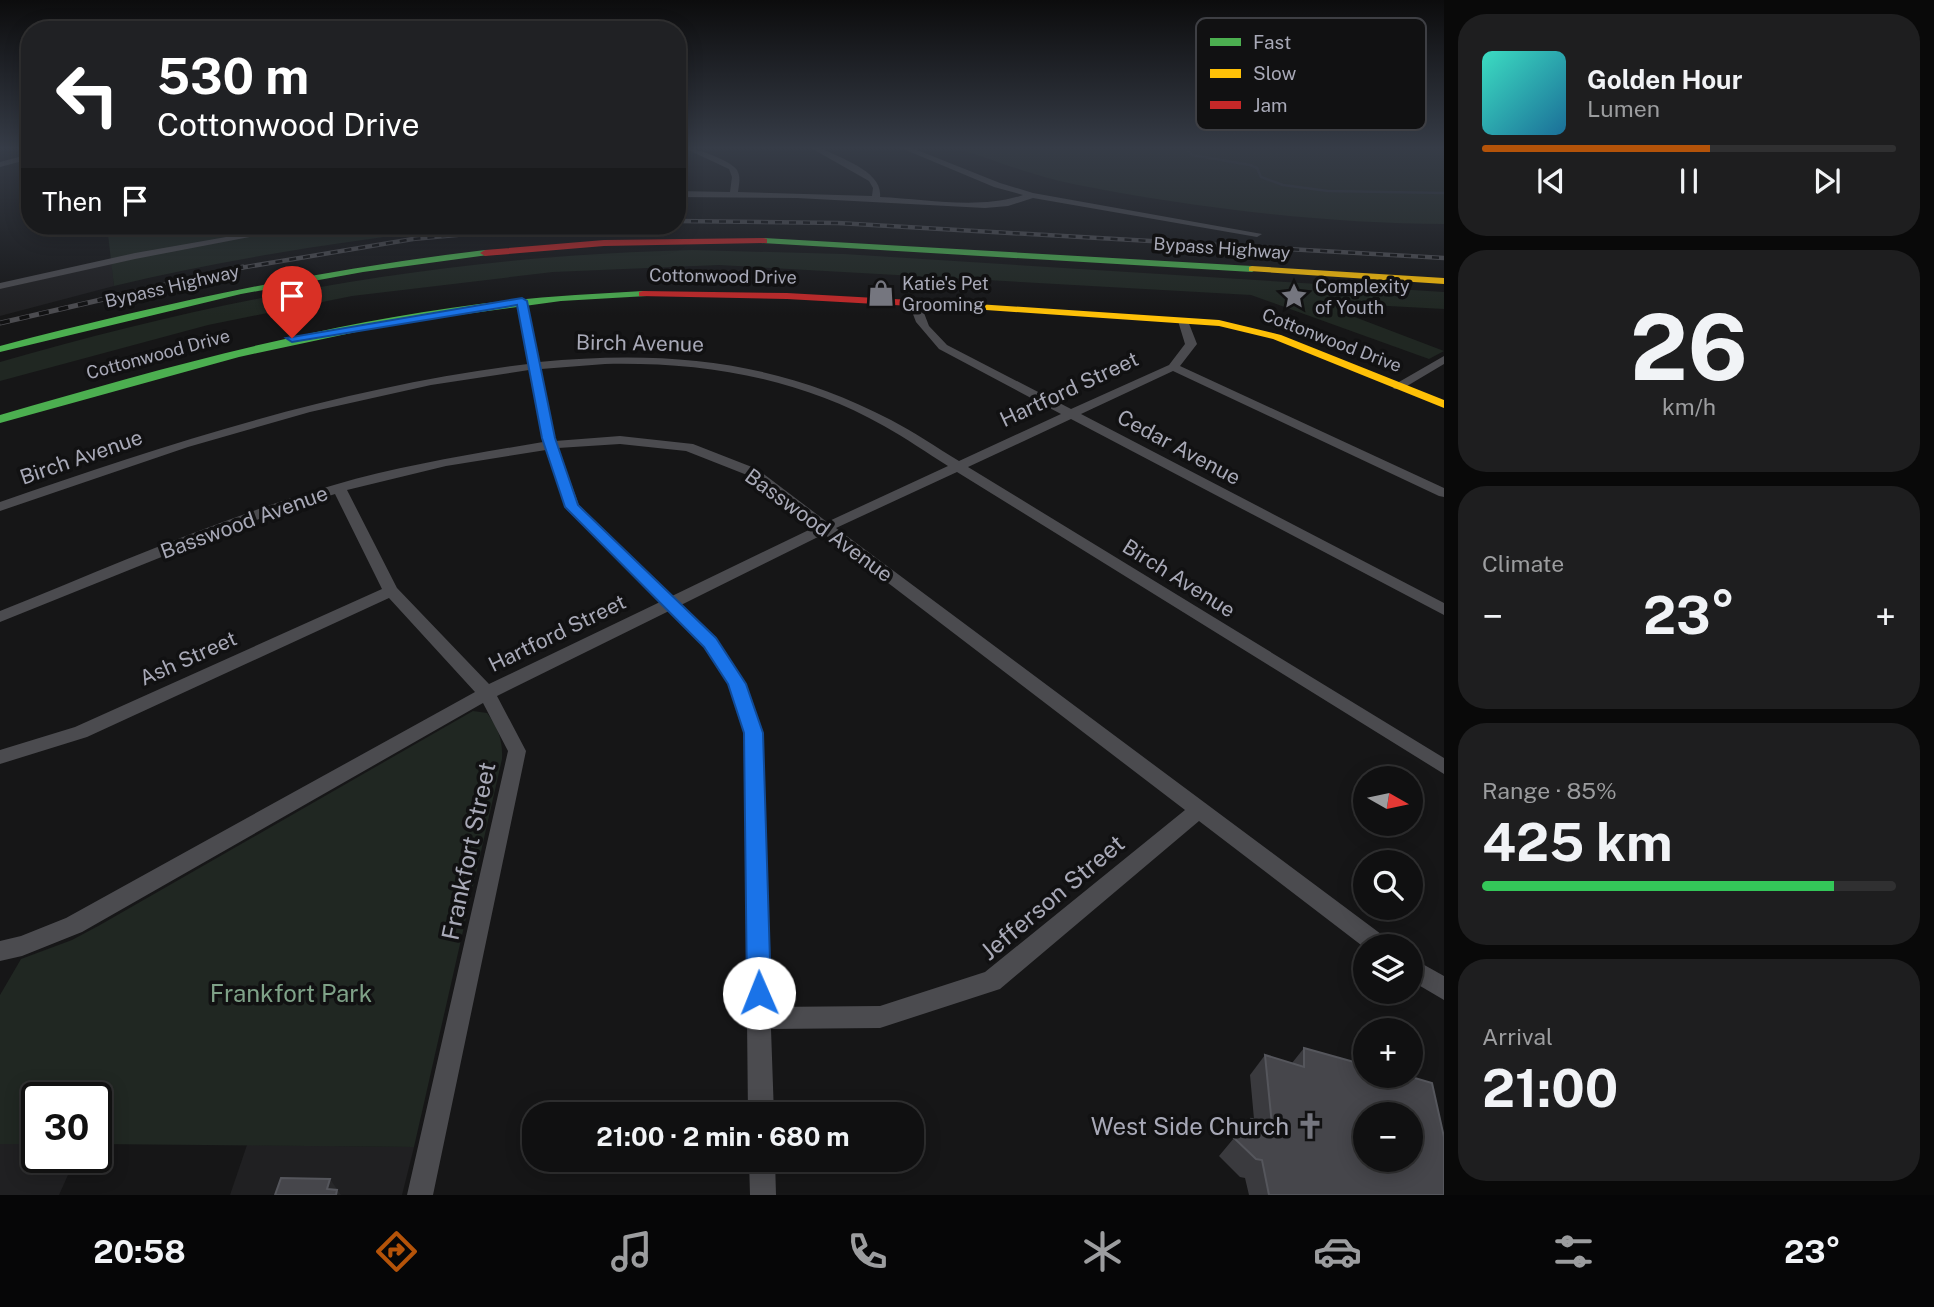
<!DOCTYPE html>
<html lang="en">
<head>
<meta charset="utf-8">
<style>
	:root { --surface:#101011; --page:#1e1e1f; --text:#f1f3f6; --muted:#9c9d9f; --line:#303031; --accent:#b45309 }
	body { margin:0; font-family:"Public Sans",sans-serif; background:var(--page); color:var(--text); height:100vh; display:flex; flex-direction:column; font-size:26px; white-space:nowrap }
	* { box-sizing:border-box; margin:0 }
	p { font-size:23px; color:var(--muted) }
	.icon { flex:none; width:38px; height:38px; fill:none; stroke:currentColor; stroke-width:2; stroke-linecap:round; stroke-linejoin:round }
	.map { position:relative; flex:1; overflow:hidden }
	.side { display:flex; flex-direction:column; gap:14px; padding:14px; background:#090909; width:490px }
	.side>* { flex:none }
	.hud { position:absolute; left:21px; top:21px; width:665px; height:214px; border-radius:28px; box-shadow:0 4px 18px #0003,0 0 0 2px var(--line); background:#202124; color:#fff; overflow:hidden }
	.needle { width:46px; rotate:99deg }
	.buttons { position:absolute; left:1353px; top:766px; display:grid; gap:14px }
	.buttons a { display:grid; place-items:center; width:70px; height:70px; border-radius:50%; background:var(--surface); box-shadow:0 4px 18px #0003,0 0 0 2px var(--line); font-size:35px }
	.speed { position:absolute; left:21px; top:1082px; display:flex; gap:14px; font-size:35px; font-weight:700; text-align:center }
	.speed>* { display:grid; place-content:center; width:91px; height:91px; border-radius:50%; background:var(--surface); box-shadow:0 4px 18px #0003,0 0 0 2px var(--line); line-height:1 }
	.speed .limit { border:4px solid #111; border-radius:10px; background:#fff; color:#111 }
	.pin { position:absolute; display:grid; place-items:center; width:60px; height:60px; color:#fff; margin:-72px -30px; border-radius:50% 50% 50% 0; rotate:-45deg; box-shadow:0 0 7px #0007 }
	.pin .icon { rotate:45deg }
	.me { position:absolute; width:77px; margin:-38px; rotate:359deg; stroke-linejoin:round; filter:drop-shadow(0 0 5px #0008) }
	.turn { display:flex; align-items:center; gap:24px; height:147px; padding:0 21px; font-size:32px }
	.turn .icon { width:91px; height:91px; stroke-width:2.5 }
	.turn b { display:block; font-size:49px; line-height:60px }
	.then { display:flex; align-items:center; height:66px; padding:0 21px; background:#0003; gap:14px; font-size:26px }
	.big { font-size:52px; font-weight:700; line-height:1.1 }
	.side .tile { flex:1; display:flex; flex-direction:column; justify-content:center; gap:10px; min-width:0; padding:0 24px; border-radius:28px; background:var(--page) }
	.side .dial { align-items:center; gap:0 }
	.dial b { font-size:91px; line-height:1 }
	.song { display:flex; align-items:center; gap:21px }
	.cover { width:84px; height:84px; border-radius:10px; background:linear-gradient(135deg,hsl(170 70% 55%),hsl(200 70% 35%)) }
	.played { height:7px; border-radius:4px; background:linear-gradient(90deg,var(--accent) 55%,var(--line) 55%) }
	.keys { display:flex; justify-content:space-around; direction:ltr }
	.heat { display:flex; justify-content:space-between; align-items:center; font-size:38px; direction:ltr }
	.charge { height:10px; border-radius:5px; background:linear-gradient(90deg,#34c759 85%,var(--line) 0) }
	.trip { position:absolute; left:522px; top:1102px; width:402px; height:70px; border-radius:28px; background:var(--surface); box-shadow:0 4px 18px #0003,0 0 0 2px var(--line); font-weight:700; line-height:70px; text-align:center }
	.tabs { display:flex; height:112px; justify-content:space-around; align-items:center; background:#060607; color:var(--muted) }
	.tabs .icon { width:49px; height:49px }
	.tabs .selected { color:var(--accent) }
	.tabs b { font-size:32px; color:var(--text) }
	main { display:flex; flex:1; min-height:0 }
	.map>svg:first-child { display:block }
	.built { fill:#202022 }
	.green { fill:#202722 }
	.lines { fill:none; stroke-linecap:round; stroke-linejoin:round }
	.stream { stroke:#2a2f38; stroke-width:2.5 }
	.street { fill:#4b4b4f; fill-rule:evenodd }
	.fast { fill:#4caf50; fill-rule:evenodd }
	.slow { fill:#ffc107; fill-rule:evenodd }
	.jam { fill:#c62828; fill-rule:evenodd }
	.rail-far1-casing { stroke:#4c4c50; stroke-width:4.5 }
	.rail-casing { stroke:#4c4c50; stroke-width:5 }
	.rail-far1 { stroke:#111112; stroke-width:2.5; stroke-dasharray:7; stroke-linecap:butt }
	.rail { stroke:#111112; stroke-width:3.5; stroke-dasharray:10; stroke-linecap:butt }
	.wall { fill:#3a3a3e }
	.shaded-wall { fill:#272729 }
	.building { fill:#46464b; stroke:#55565c; stroke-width:2; fill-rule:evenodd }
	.route { fill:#1a73e8; stroke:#114b97; stroke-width:2 }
	.labels { text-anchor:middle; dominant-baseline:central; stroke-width:7; stroke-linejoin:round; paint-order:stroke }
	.far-street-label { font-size:18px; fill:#a8a9b7; stroke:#111112 }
	.far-poi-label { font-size:18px; fill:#a8a9b7; stroke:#111112; text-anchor:start }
	.street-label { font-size:21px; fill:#a8a9b7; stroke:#111112 }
	.near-street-label { font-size:24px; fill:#a8a9b7; stroke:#111112 }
	.near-park-label { font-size:24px; fill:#7fa288; stroke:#111112 }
	.near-poi-label { font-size:24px; fill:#a8a9b7; stroke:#111112; text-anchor:end }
	.key { fill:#111112; stroke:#3e3f44; stroke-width:2 }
	.key-label { font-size:19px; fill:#a8a9b7 }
</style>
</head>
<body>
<main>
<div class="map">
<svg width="1444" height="1195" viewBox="0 0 1444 1195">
	<rect width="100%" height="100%" fill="#161617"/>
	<path class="built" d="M112,263L114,286L0,316V289Z
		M0,1143H37V1157H76L59,1195H0Z
		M247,1145L414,1147L402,1195H230Z"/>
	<path class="green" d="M956,148H1444V224C1321,223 1194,208 1073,184C1033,176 994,160 956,148Z
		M107,226H458L459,227C343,242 228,258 114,286Z
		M693,250L844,254L1444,292V309L1333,303L1339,311L1444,351L1429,359L1251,295L719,265L553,272L352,296L208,325L0,381V362C227,296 456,255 693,250Z
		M473,711L487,713C498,728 503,740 502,759L414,1147L96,1144V1097H37V1144H0V995L21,959L72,940L100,925Z"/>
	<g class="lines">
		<path class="stream" d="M1186,148L1192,155L1250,165L1257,168L1261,177L1283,185L1328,191L1444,193"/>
		<path class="street" d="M684,148C696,148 730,160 737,170C741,177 739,184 738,192L872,196L873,188L869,181L811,148H821C841,159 883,171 880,197C926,199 979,210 1023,195L994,187L901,148H912L1000,183L1033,193L1262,234L1257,237L1033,198L1008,206L985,208L797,198L677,197V191L730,192L732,177L729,169Z
			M30,154V159L0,167V162Z
			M288,226H307L135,259L0,289V283L135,253Z
			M522,298L527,301L539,362C666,350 777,360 891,420C914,432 936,447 959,461L1061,414L939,349L916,322L911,309V300H919L929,326L947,345L1071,409L1169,365L1185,344L1178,321L1183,318L1188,321L1197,344L1180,366L1444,488V497L1439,496L1173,371L1081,414L1444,603V615L1071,419L968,467L1444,758V774L957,472L836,528L1389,940L1392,947L1365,948L1199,821L1000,989L880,1028L771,1029L774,1115H748L744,733L729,685L704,646L669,611L497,696L526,751L433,1195H407L508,751L483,703L82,932L22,956L0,961V941L21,936L66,918L475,692L389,598L87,737L0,764V750L75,727L382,589L335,494L241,525L0,622V611C110,567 220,518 334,485C403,465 473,454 543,442L529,370L431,385L310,412L188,447L0,511V502C172,442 346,386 528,364L517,301ZM605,364C703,362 797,377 884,426C906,438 927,453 948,466L827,522L757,469L693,444L620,436L555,441L541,369ZM620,444L686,451L747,475L815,527L672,596L579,505L558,448ZM546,450L567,510L660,602L489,684L397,588L347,490L446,466ZM824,534L1185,810L985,972L880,1006L770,1007L762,733L743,680L716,638L681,605Z
			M1444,356V364L1402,389H1394L1392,386Z
			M1410,957L1444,976V1000L1410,980Z
			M749,1160H775L776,1195H750Z"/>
		<path class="fast" d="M764,238L1252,266L1257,269L1252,272L761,243V239Z
			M485,250L488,251V255L363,272L241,294L0,352V346C160,304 321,269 485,250Z
			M643,291L647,292V296L561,301L398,323L239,357L0,423V415C157,369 316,325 479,304C534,297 588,294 643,291Z"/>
		<path class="slow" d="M1252,266L1444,278V284L1249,271V267Z
			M947,302L1219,320L1281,335L1444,400V408L1273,339L1219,326L943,307V303Z"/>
		<path class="jam" d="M764,238L767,239V243L604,246L485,256L480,253L485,250L604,240Z
			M643,291L787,293L947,302L952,305L947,308L787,299L639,296V292Z"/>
		<defs>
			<path id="rail-far1" d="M677,221L838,223L1444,258
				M234,269L413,239L553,226"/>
			<path id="rail" d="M0,323L243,267"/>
		</defs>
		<use href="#rail-far1" class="rail-far1-casing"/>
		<use href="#rail" class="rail-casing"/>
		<use href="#rail-far1" class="rail-far1"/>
		<use href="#rail" class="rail"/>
	</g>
	<path class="wall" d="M1304,1048L1444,1195H1249L1245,1178L1240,1177L1219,1156L1234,1138L1254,1119L1250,1075L1265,1055L1292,1063Z"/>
	<path class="shaded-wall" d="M330,1179L341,1195H331L327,1189Z"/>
	<path class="building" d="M1304,1048L1365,1065V1076H1408L1432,1083L1444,1137V1195H1269L1262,1160L1256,1159L1234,1138L1251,1119L1272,1125L1265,1055L1304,1067ZM1365,1115H1410V1160H1365Z
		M281,1178L330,1179L327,1189L337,1190L336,1195H275Z"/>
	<linearGradient id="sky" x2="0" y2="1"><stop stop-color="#0c0c0d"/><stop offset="0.47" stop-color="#363c47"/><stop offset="1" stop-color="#363c47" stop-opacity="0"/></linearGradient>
	<rect width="1444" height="315" fill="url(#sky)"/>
	<path class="route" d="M522,298L527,301L555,438L578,505L716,638L746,684L763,733L771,993L767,1001L759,1004L751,1001L747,993L744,733L728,684L704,647L565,507L542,438L517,305L292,342L286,338Z"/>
	<defs>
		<symbol id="shop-bare" viewBox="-9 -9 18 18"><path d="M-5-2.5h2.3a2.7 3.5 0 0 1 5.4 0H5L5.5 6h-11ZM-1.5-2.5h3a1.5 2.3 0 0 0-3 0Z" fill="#75767f" stroke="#111112" stroke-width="2.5" paint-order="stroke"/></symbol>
		<symbol id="sight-bare" viewBox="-9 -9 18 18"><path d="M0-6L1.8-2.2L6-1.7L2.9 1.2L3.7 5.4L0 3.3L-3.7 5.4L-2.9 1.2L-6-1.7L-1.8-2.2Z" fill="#75767f" stroke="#111112" stroke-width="2.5" paint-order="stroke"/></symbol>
		<symbol id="church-bare" viewBox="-9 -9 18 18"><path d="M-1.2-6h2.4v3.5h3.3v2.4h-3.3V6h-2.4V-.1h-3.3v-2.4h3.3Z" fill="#75767f" stroke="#111112" stroke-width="2.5" paint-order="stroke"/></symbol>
	</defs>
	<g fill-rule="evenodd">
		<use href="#shop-bare" x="862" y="274" width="38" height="38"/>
		<use href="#sight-bare" x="1275" y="277" width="38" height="38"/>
		<use href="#church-bare" x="1291" y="1107" width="38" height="38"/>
	</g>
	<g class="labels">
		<g class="far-street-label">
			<text transform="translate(1222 248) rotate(4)">Bypass Highway</text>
			<text transform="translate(723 276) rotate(1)">Cottonwood Drive</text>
			<text transform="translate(172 286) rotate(-13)">Bypass Highway</text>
			<text transform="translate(1332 340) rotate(21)">Cottonwood Drive</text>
			<text transform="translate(158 354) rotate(-15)">Cottonwood Drive</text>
		</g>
		<g class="far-poi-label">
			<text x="902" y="283">Katie's Pet<tspan x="902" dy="21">Grooming</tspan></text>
			<text x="1315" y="286">Complexity<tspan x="1315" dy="21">of Youth</tspan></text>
		</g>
		<g class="street-label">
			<text transform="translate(640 343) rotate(1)">Birch Avenue</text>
			<text transform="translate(1069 389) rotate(-25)">Hartford Street</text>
			<text transform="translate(1179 447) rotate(28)">Cedar Avenue</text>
			<text transform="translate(81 457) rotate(-19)">Birch Avenue</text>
			<text transform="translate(244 522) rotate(-20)">Basswood Avenue</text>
			<text transform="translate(819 525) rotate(36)">Basswood Avenue</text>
			<text transform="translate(1179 578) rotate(32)">Birch Avenue</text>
			<text transform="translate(557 633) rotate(-26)">Hartford Street</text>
			<text transform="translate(188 658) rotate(-24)">Ash Street</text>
		</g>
		<g class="near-street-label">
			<text transform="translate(468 851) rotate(-78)">Frankfort Street</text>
			<text transform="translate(1052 897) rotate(-40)">Jefferson Street</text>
		</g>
		<g class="near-park-label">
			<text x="291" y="993">Frankfort Park</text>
		</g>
		<g class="near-poi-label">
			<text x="1289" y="1126">West Side Church</text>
		</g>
	</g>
	<rect x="1196" y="18" width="230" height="112" rx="10" class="key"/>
	<rect x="1210" y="38" width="31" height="8" fill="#4caf50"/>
	<rect x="1210" y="69" width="31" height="9" fill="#ffc107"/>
	<rect x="1210" y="101" width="31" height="8" fill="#c62828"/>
	<g class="key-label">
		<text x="1253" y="49">Fast</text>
		<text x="1253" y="80">Slow</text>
		<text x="1253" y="112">Jam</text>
	</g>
</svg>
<div class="buttons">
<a><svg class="needle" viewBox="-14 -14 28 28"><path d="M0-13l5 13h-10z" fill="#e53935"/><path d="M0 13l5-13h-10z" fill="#9c9d9f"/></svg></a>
<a><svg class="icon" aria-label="search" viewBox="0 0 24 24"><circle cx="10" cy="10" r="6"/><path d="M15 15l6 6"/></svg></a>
<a><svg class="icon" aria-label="layers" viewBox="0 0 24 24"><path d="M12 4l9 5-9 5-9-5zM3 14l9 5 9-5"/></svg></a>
<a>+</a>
<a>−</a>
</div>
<div class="speed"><div class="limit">30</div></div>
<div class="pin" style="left:292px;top:338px;background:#d93025"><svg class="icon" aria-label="arrive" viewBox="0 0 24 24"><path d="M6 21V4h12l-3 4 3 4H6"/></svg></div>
<svg class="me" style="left:759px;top:993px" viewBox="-20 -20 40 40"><circle r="19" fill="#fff"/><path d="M0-13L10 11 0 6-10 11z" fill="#1a73e8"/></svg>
<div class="trip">21:00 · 2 min · 680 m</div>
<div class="hud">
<div class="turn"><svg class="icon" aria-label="left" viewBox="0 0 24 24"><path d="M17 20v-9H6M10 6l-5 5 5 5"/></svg><div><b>530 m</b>Cottonwood Drive</div></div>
<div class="then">Then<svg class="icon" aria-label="arrive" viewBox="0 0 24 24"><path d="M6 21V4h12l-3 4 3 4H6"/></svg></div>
</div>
</div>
<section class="side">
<div class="tile">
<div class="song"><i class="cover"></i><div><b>Golden Hour</b><p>Lumen</p></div></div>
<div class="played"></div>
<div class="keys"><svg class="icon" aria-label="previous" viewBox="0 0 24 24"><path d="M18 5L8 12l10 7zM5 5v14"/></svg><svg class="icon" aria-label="pause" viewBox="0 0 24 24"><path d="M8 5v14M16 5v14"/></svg><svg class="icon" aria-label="next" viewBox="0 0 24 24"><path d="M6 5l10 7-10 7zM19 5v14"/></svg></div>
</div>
<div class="tile dial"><b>26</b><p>km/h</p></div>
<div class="tile"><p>Climate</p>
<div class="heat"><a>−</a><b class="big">23°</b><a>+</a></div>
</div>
<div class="tile"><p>Range · 85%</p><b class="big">425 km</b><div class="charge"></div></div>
<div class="tile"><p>Arrival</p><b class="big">21:00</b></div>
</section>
</main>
<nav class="tabs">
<b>20:58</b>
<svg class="icon selected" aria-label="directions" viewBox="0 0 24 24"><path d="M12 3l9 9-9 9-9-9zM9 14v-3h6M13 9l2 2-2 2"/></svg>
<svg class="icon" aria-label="music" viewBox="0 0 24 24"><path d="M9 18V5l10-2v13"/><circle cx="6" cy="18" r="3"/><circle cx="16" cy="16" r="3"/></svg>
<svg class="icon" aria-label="phone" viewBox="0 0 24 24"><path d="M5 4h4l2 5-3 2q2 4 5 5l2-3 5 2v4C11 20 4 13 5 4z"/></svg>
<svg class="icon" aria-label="climate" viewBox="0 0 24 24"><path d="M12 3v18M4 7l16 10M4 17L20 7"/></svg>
<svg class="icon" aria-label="car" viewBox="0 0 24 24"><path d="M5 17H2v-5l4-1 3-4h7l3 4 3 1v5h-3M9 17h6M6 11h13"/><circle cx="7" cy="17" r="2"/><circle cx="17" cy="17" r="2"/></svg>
<svg class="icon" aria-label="filters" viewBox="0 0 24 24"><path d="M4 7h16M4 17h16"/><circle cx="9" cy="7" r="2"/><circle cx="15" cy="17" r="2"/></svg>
<b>23°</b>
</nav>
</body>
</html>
